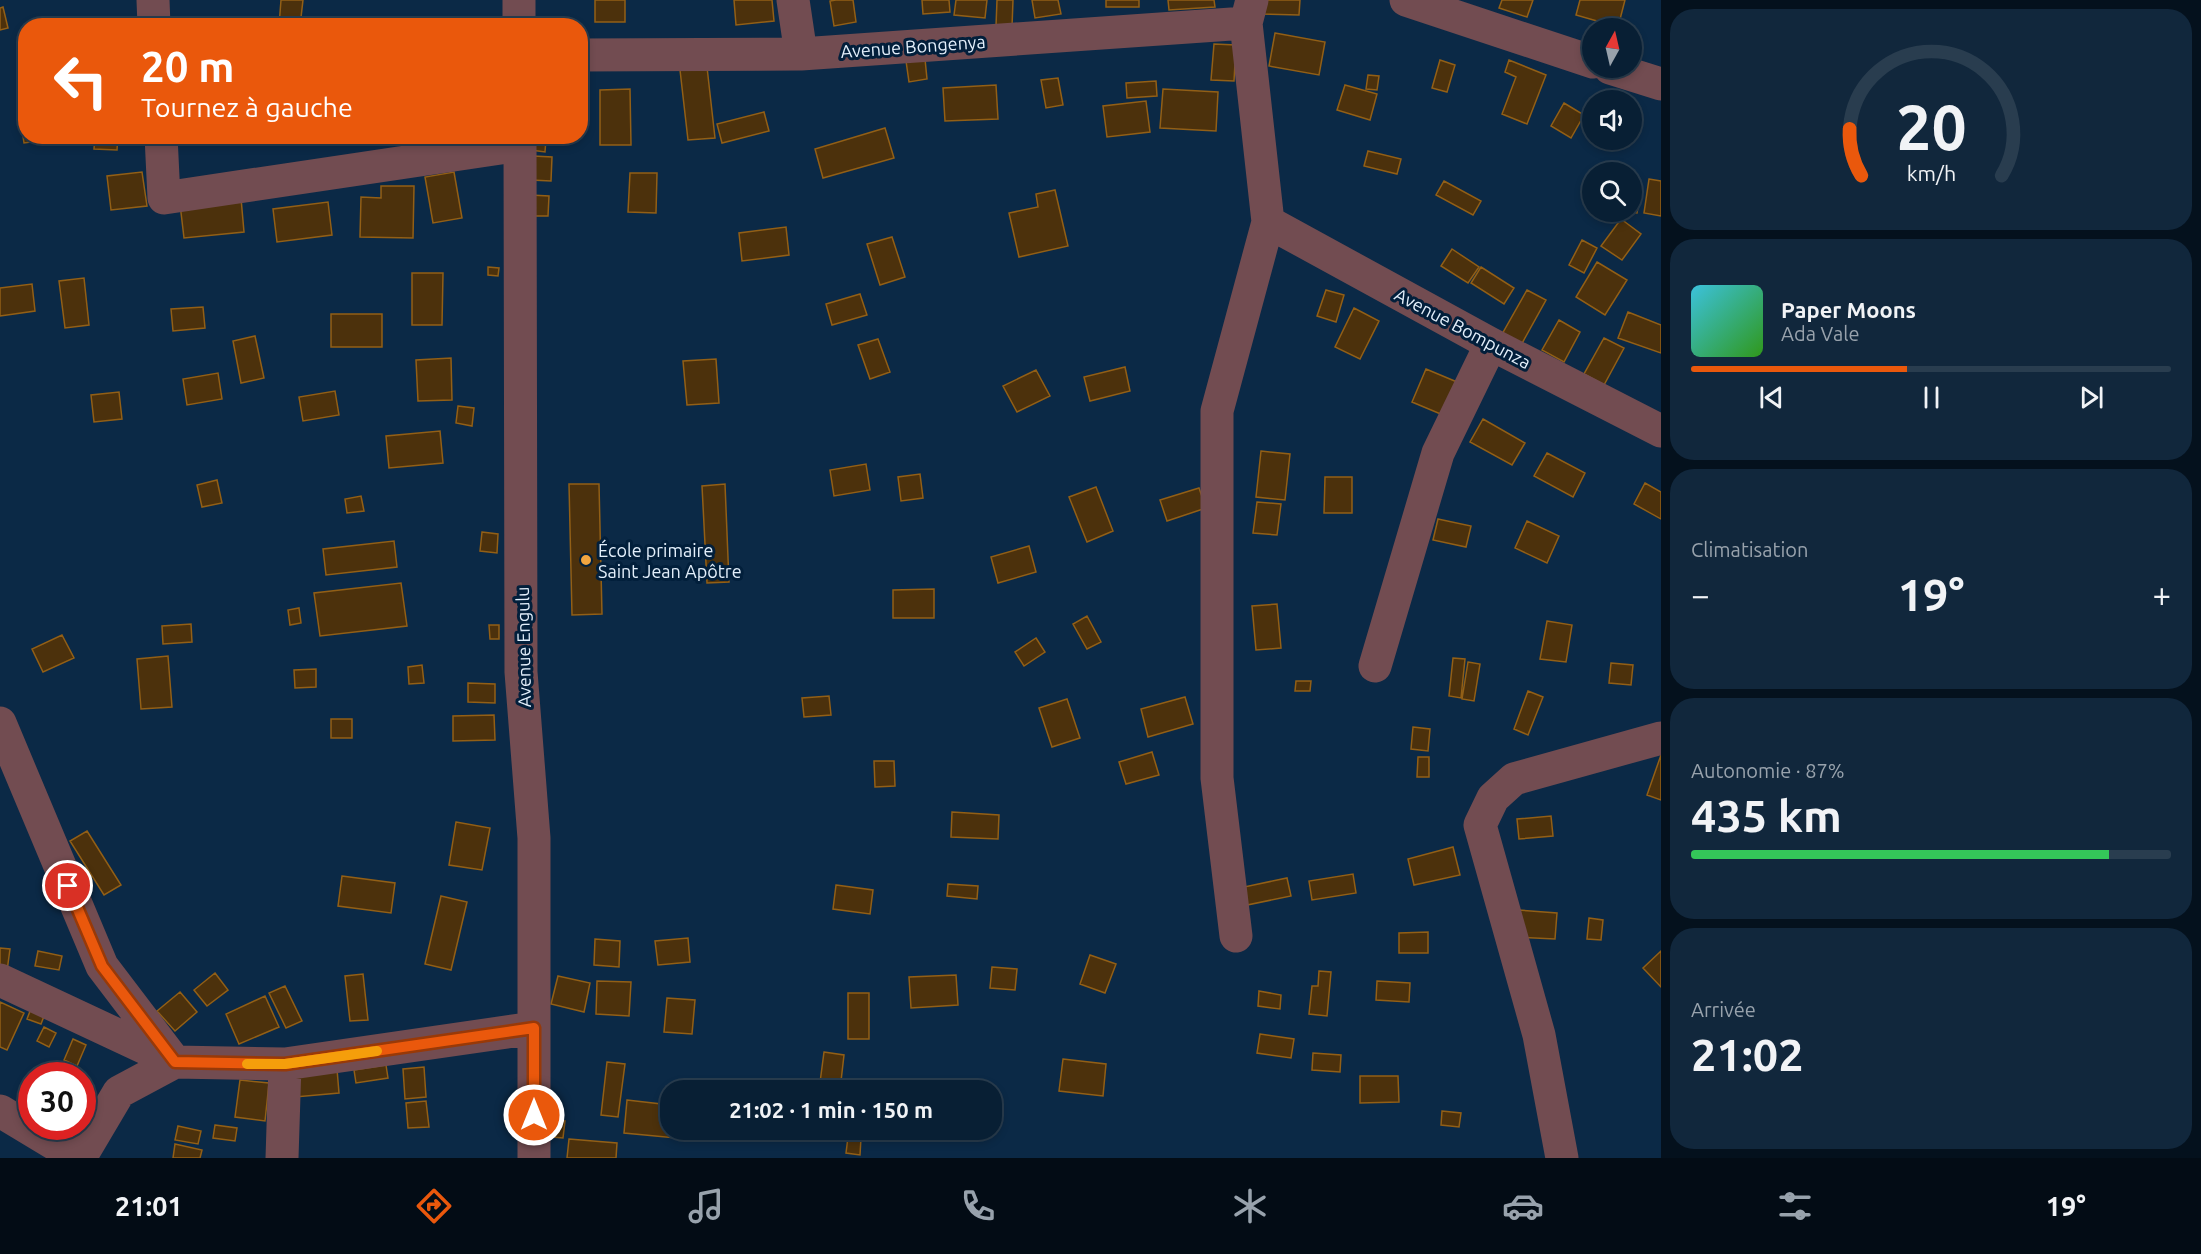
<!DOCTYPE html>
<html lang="fr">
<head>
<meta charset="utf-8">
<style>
	:root { --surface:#081f34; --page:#11273c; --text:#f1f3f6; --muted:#98a2ac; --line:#293d4f; --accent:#ea580c }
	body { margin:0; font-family:Ubuntu,sans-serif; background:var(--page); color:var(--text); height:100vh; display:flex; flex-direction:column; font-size:22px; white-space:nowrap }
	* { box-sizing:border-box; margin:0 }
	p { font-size:20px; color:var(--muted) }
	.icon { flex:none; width:33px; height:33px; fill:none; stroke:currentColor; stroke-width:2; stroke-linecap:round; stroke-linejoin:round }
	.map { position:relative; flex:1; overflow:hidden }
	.drawer { display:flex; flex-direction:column; gap:9px; padding:9px; background:#04111d; width:540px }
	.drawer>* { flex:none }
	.top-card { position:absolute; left:18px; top:18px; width:570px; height:126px; border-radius:24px; box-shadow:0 3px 9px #0003,0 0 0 2px var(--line); background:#ea580c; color:#fff; overflow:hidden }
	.needle { width:39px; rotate:8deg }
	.buttons { position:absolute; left:1582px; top:18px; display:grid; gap:12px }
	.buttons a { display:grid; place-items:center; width:60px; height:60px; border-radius:50%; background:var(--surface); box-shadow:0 3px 9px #0003,0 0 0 2px var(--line); font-size:30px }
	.speed { position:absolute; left:18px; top:1062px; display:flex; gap:12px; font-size:30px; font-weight:700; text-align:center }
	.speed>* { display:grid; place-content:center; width:78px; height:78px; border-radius:50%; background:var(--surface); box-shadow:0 3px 9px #0003,0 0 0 2px var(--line); line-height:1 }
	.speed .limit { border:9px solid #d22; background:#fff; color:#111 }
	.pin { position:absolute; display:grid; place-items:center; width:51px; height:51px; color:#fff; margin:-26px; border:3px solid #fff; border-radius:50%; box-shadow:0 2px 6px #0007 }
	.me { position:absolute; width:66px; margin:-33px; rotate:0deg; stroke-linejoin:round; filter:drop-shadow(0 0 4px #0008) }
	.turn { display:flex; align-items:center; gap:21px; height:126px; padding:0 24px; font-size:27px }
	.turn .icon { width:78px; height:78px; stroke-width:2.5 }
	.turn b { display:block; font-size:42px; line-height:51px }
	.big { font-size:45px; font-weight:700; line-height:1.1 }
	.drawer .widget { flex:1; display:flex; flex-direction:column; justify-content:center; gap:9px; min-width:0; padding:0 21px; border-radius:24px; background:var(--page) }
	.drawer .dial { align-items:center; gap:0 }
	.dial svg { height:156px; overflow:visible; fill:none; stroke:var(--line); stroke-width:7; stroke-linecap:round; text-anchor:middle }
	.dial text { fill:var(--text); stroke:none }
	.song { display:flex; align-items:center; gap:18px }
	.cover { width:72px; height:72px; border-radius:9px; background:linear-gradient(135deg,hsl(190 70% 55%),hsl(110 70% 35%)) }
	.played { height:6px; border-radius:3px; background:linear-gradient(90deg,var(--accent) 45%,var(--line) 45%) }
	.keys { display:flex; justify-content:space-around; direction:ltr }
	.heat { display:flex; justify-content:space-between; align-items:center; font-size:33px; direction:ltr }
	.charge { height:9px; border-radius:4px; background:linear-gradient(90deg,#34c759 87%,var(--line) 0) }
	.trip { position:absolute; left:660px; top:1080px; width:342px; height:60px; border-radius:24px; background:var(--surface); box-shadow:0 3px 9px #0003,0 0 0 2px var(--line); font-weight:700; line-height:60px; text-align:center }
	.menu { display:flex; height:96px; justify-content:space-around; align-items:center; background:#030c15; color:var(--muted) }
	.menu .icon { width:42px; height:42px }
	.menu .selected { color:var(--accent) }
	.menu b { font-size:27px; color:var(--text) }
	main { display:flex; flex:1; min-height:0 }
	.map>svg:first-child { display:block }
	.building { fill:#4c310c; stroke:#925f16; stroke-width:1.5 }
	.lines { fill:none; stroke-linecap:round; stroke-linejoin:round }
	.minor { stroke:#724c51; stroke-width:33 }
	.route-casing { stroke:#983908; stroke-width:15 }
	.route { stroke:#ea580c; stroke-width:10 }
	.slow { stroke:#f59e0b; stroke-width:10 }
	.poi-dot { fill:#f1a540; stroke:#021f3b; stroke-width:2 }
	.labels { text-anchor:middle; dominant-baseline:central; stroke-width:6; stroke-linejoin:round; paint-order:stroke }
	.street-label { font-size:18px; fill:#e3effb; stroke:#021f3b }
	.poi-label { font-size:18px; fill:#e3effb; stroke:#021f3b; text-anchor:start }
</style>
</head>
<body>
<main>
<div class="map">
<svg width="1661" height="1158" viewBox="0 0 1661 1158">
	<rect width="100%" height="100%" fill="#0b2946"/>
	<path class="building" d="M281,0H303L300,26H279Z
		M595,0H625V22H595Z
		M734,0H772L774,21L736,25Z
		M836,0H853L856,22L834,26L830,1Z
		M922,0H949L950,12L923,14Z
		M956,0H987L985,18L954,15Z
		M997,0H1013L1012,27L996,26Z
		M1032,0H1058L1061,14L1035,18Z
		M1106,0H1139V7H1106Z
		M1168,0H1214L1215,7L1169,10Z
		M1262,0H1300L1299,15L1262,14Z
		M1502,0H1533L1527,17L1499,8Z
		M1580,0H1625L1618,27L1576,15Z
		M3,7L8,28L0,30V8Z
		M1275,33L1325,42L1319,75L1269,66Z
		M1214,44L1236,45L1234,81L1211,80Z
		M925,59L927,79L909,82L906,61Z
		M1440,60L1455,65L1447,92L1432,88Z
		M1509,60L1546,75L1527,124L1502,114L1516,77L1505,72Z
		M707,67L715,138L688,140L680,70Z
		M1368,75L1379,76L1377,90L1366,89Z
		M1058,78L1063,105L1046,108L1041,80Z
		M1156,81L1157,96L1127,98L1126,83Z
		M996,85L998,119L945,121L943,88Z
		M1345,85L1377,94L1370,120L1337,110Z
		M630,89L631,145H600V90Z
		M1163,89L1218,92L1216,131L1160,128Z
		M1146,101L1150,132L1107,137L1103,106Z
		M26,102V136H53V139L24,143L18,103Z
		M1564,103L1584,115L1571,138L1551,126Z
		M764,112L769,131L722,143L717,124Z
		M885,128L894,158L823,178L815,149Z
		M95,136H118L117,150L94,149Z
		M532,138L546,139L545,152L531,150Z
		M1368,151L1401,159L1397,174L1364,166Z
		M533,156L552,157L551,181L531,180Z
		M142,172L147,206L111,210L107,176Z
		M454,172L462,218L433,223L425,177Z
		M630,173H657L656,213L628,212Z
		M1649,179L1661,181V216L1644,213Z
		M1444,181L1481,201L1473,215L1436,195Z
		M381,186H414L413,238L360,237L361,197L381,198Z
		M1055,190L1068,246L1019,257L1009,213L1038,207L1036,194Z
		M530,195L549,196L548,216H529Z
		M1632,195L1640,196L1637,213L1628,212H1632Z
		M241,198L244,232L184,238L180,204Z
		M328,202L332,235L277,242L273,209Z
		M1621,219L1641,234L1622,260L1601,246Z
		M786,227L789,255L742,261L739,233Z
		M892,237L905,277L880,285L867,244Z
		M1582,240L1597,248L1584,273L1569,265Z
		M1452,249L1479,267L1468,283L1441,266Z
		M1597,262L1627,280L1605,315L1576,297Z
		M488,267L499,268L498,276L488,275Z
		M1481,267L1514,288L1504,304L1471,283Z
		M412,273H443L442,325H412Z
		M84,278L89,325L65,328L59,281Z
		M32,284L35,311L0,316V288Z
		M1326,290L1344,295L1336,322L1317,316Z
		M1527,290L1546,300L1520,347L1501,336Z
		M860,294L867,315L832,325L826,304Z
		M203,307L205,328L173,331L171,309Z
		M1354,308L1379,321L1360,359L1335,347Z
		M1628,312L1661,325V353L1618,338Z
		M331,314H382V347H331Z
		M1559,320L1580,332L1564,362L1542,350Z
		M255,336L264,378L241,383L233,341Z
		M1604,338L1624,348L1604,385L1584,374Z
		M878,339L890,372L870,379L858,345Z
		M451,358L452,400L418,401L416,360Z
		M716,359L719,403L687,405L683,361Z
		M1125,367L1130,391L1090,401L1084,377Z
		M1426,369L1457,382L1443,415L1412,402Z
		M1036,370L1050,396L1017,412L1003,386Z
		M218,373L222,399L187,405L183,379Z
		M335,391L339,415L303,421L299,397Z
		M119,392L122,419L94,422L91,395Z
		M458,406L474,408L472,426L456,423Z
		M1483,419L1525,443L1512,465L1470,442Z
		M440,431L443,463L389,468L386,436Z
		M1261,451L1290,454L1285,500L1256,497Z
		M1547,453L1585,473L1573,497L1534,476Z
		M866,464L870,490L834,496L830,470Z
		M920,474L923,498L901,501L898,477Z
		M1325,477H1352V513H1324Z
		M217,480L222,503L202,507L197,485Z
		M1645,483L1661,492V519L1634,504Z
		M569,484H599L602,614L572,615Z
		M725,484L729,582L707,583L702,486Z
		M1096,487L1113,531L1087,542L1069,497Z
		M1199,488L1206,508L1167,521L1160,500Z
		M361,496L364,511L347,513L345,499Z
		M1257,502L1281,504L1277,535L1253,533Z
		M1438,519L1471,526L1466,547L1433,540Z
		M1527,521L1559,536L1547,563L1515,548Z
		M482,532L498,534L497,553L480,551Z
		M394,541L397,567L326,575L323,549Z
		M1029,546L1036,572L998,583L991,557Z
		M401,583L407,626L320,636L314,593Z
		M934,589V618H893V590Z
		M1277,604L1281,648L1256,650L1252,606Z
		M299,608L301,623L290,625L288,610Z
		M1087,616L1101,642L1087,649L1073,624Z
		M1547,621L1572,625L1566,662L1540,659Z
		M191,624L192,642L163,644L162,626Z
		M489,625H499V639H490Z
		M62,635L74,658L43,672L32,649Z
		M1036,638L1045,652L1024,666L1015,652Z
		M168,656L172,707L141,709L137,659Z
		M1453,658L1465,659L1461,698L1449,696Z
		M1468,662L1480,664L1474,701L1462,699Z
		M1611,663L1633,665L1631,685L1609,683Z
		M422,665L424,683L409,684L408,667Z
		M316,669V687L295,688L294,670Z
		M1296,681H1311L1310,691H1295Z
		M468,683L495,684V703L468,702Z
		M1528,691L1543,697L1528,735L1514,729Z
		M829,696L831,715L804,717L802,698Z
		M1185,697L1193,724L1148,737L1141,709Z
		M1067,699L1080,738L1052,747L1039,708Z
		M494,715L495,740L453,741V716Z
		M331,719H352V738H331Z
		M1413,727L1430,729L1428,751L1411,749Z
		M1152,752L1159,775L1126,784L1119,762Z
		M1661,755V800L1647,795Z
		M1418,757H1429V777H1417Z
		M874,761H894L895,786L875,787Z
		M952,812L999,815L998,839L951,837Z
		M1551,816L1553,836L1519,839L1517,819Z
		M456,822L490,828L482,870L449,865Z
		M87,831L121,885L104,895L70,841Z
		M1453,847L1460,875L1414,885L1408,859Z
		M1353,874L1356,893L1312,900L1309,881Z
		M342,876L395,883L391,913L338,906Z
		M1287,878L1291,896L1247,905L1244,887Z
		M948,884L978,886L977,899L947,896Z
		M836,885L873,890L870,914L833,909Z
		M441,896L467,902L451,970L425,964Z
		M1518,910L1557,913L1555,939L1516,937Z
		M1589,918L1603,920L1601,940L1587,939Z
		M1428,932V953H1399V933Z
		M688,938L690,962L658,965L655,941Z
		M595,939L620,941L619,967L594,965Z
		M0,948L10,949L7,971L0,970Z
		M38,951L62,956L59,970L35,966Z
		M1661,951V987L1643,968Z
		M1090,955L1116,964L1105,993L1080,984Z
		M992,967L1017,969L1015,990L990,988Z
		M1319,971L1331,972L1327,1016L1309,1014L1312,986H1318Z
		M215,973L228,990L207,1006L194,990Z
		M363,974L368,1020L350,1021L345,976Z
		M956,975L958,1005L911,1008L909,977Z
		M558,976L590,983L584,1012L551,1004Z
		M597,981L631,982L629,1016L596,1014Z
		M1377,981L1410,983L1409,1002L1376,1000Z
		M285,986L302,1021L286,1028L269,993Z
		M1259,991L1281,995L1280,1009L1258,1006Z
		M180,992L197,1012L175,1031L157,1011Z
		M848,993H869V1039H848Z
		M265,996L279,1027L239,1044L226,1014Z
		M667,998L695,1000L692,1034L664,1032Z
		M0,1002L24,1013L7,1050L0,1047Z
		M32,1006L46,1011L41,1024L27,1019Z
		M44,1027L56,1033L49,1047L37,1041Z
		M1260,1034L1294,1039L1291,1058L1257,1053Z
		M73,1039L86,1045L77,1066L64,1060Z
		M824,1052L844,1055L840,1090H819Z
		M1313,1053L1341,1055L1340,1072L1312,1070Z
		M1063,1059L1106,1064L1103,1096L1059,1091Z
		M607,1062L625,1064L618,1117L601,1115Z
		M386,1065L388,1078L356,1083L354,1070Z
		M424,1067L426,1097L405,1099L403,1069Z
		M337,1069L339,1093L295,1097L293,1073Z
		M1360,1076H1398L1399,1102L1360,1103Z
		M240,1080L269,1083L265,1121L235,1117Z
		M933,1083H960V1090H933Z
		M627,1100L670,1105V1130H677L676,1138L624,1133Z
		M426,1101L429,1127L408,1128L406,1103Z
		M1442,1111L1461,1113L1459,1127L1441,1125Z
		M554,1120L565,1121L563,1138L552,1137Z
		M215,1125L237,1128L235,1141L213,1138Z
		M178,1126L201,1131L198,1144L175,1140Z
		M748,1130H766L765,1140L748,1138Z
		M844,1130H859L858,1134L844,1133Z
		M848,1137L861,1138L860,1155L846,1153Z
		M569,1139L617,1143L616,1158H567Z
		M175,1144L202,1150L200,1158H173Z"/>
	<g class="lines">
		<path class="minor" d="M153,0L154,26
			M519,0V26
			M793,0L801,54
			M1406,0L1593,62
			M580,55L801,54L1246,23
			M1610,68L1661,84
			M161,136L164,198L520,145
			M520,136L521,672L534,838V1158
			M1268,222L1491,344L1661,431
			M1375,666L1438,453L1491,344
			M0,723L102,966L175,1062
			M1236,936L1217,778V411L1268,222L1246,23L1252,0
			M0,980L171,1060
			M0,1111L78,1158
			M80,1158L119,1092L175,1062L285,1064L534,1028
			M282,1158L285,1064
			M1562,1158L1539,1035L1480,825L1493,798L1514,779L1661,738"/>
	</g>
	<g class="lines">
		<defs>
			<path id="route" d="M68,886L102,966L175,1062L285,1064L534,1028V1115"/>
		</defs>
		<use href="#route" class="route-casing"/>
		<use href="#route" class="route"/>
		<path class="slow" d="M247,1064H285L377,1051"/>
	</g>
	<circle class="poi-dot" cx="586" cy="560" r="6"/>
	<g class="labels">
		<g class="street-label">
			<text transform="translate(913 46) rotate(-4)">Avenue Bongenya</text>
			<text transform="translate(1463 328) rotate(28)">Avenue Bompunza</text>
			<text transform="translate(523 647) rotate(-91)">Avenue Engulu</text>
		</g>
		<g class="poi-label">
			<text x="598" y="550">École primaire<tspan x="598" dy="21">Saint Jean Apôtre</tspan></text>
		</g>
	</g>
</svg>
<div class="buttons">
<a><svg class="needle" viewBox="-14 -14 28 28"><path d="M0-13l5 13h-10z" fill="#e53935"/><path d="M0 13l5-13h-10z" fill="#98a2ac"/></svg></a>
<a><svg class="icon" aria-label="sound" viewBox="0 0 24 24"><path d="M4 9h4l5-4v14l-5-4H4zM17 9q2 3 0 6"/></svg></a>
<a><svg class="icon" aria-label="search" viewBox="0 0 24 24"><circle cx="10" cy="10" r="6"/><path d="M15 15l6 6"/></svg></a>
</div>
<div class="speed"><div class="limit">30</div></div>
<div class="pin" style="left:68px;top:886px;background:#d93025"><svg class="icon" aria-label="arrive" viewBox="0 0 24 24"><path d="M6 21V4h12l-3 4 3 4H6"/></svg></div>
<svg class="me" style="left:534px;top:1115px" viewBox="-20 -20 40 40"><circle r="17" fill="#ea580c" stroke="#fff" stroke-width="3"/><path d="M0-11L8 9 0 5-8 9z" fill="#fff"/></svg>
<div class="trip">21:02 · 1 min · 150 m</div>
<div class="top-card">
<div class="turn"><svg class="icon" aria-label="left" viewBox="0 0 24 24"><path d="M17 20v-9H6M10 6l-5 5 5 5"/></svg><div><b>20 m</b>Tournez à gauche</div></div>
</div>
</div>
<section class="drawer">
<div class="widget dial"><svg viewBox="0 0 100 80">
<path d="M14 69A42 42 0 1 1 86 69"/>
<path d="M14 69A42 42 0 0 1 8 45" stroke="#ea580c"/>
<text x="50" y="56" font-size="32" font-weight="700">20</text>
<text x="50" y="72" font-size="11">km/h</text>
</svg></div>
<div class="widget">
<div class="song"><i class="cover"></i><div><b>Paper Moons</b><p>Ada Vale</p></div></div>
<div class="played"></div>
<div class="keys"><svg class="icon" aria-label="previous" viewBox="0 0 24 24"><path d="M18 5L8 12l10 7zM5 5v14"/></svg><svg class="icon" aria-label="pause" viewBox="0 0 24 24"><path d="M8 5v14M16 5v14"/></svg><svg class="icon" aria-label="next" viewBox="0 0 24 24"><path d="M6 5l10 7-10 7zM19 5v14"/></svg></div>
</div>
<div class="widget"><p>Climatisation</p>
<div class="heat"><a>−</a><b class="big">19°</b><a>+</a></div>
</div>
<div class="widget"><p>Autonomie · 87%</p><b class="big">435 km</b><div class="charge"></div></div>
<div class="widget"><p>Arrivée</p><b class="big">21:02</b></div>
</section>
</main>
<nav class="menu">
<b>21:01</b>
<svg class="icon selected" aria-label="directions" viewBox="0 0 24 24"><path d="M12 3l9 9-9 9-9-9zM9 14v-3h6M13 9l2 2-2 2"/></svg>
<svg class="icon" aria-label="music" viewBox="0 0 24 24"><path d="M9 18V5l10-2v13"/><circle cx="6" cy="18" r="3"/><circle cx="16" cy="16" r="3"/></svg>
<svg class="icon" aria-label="phone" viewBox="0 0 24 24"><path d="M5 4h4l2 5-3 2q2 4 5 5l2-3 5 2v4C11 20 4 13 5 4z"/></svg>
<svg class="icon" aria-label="climate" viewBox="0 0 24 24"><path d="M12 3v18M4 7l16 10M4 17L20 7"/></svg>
<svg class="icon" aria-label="car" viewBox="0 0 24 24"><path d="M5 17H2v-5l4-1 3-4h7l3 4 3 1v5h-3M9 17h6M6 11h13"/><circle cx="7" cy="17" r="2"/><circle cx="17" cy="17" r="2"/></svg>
<svg class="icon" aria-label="filters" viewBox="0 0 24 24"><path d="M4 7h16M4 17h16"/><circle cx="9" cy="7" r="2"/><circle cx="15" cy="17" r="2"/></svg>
<b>19°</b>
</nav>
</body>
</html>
